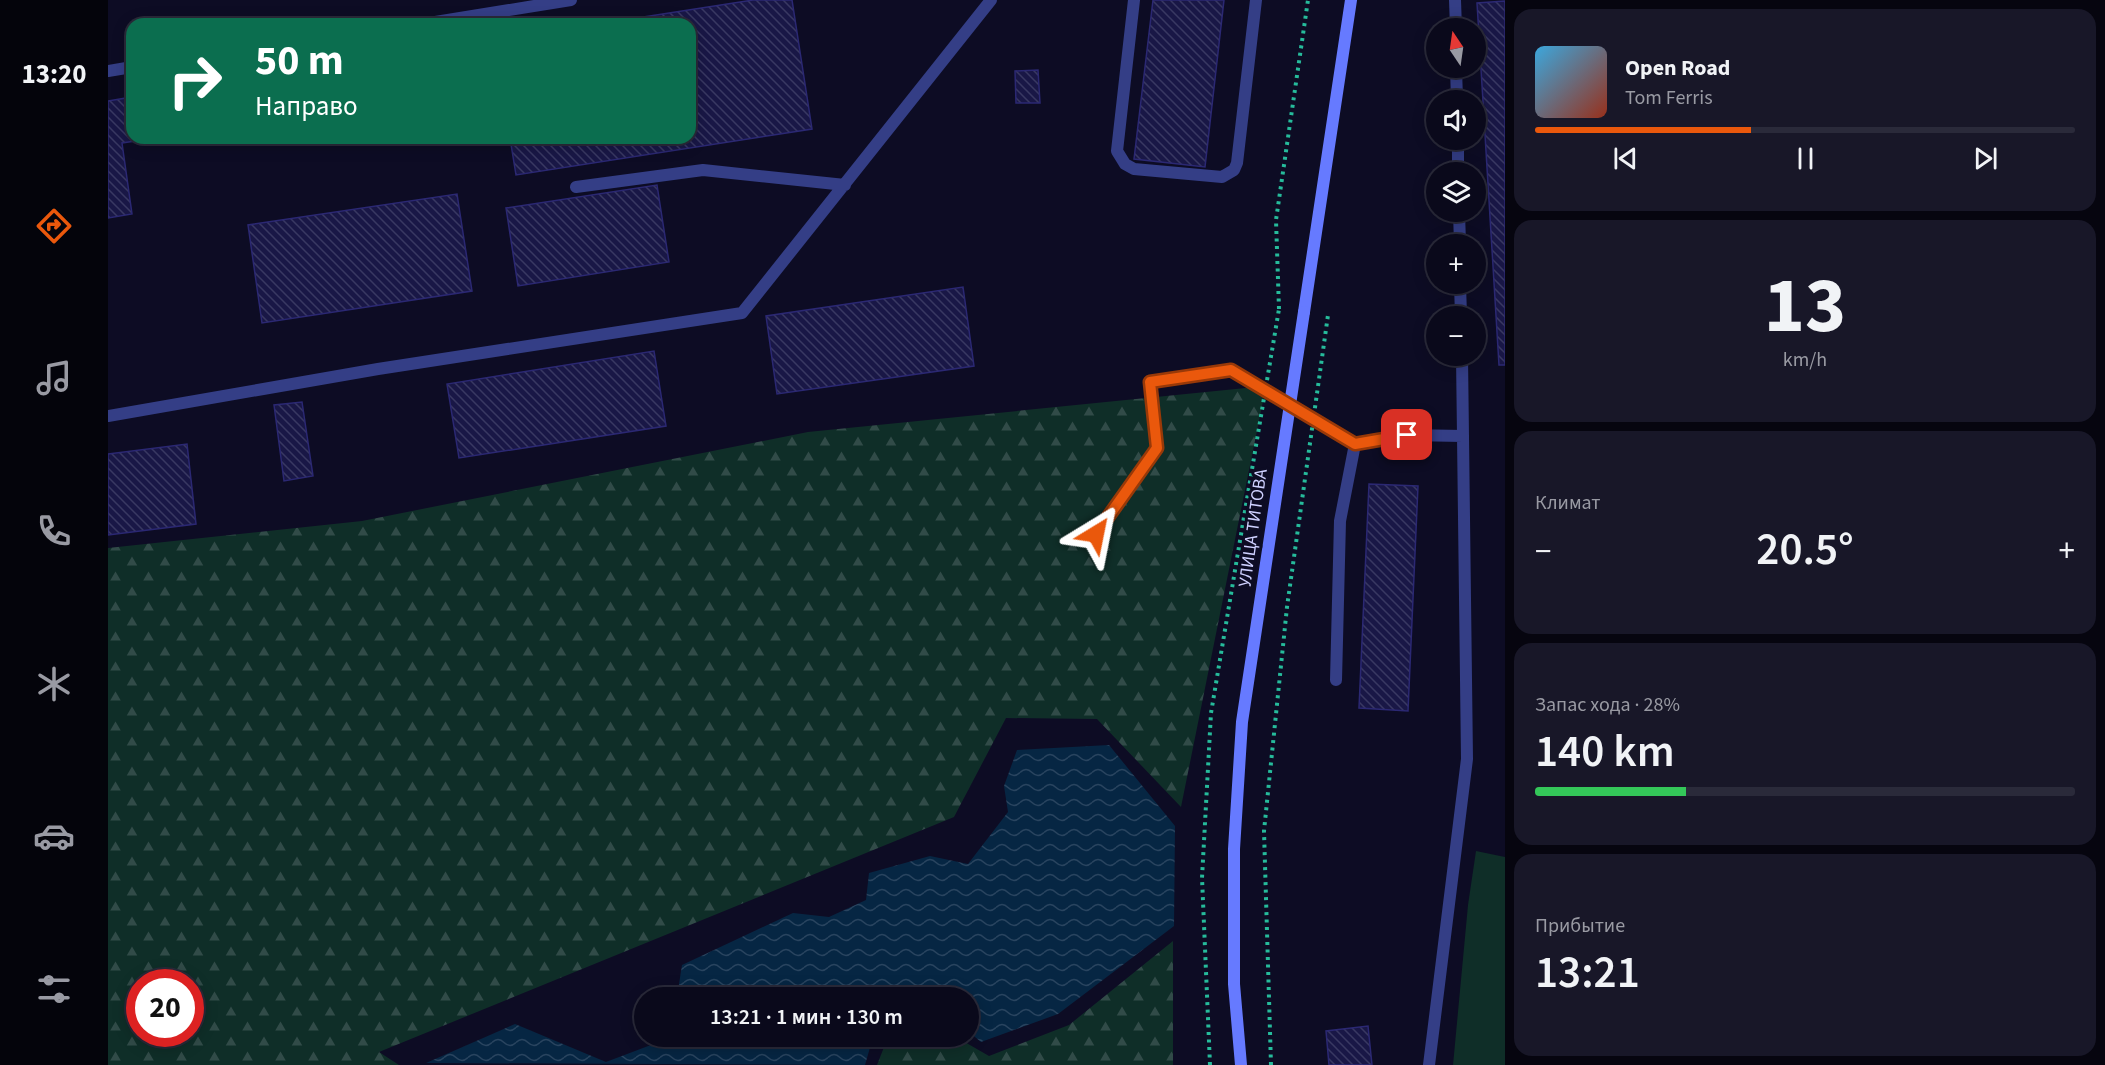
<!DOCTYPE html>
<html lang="ru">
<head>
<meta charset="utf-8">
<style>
	:root { --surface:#0a091b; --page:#181728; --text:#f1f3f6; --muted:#999aa3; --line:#2a2a3a; --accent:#ea580c }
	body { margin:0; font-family:"Source Sans 3",sans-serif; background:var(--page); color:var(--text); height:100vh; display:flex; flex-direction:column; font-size:22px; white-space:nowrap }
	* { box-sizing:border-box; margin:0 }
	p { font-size:20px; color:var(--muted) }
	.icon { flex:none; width:33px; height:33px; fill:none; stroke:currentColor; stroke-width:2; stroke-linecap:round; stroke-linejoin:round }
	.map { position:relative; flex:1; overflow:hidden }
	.details { display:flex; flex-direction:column; gap:9px; padding:9px; background:#06050f; width:600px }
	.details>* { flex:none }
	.hud { position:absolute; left:18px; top:18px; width:570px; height:126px; border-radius:18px; box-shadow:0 3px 15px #0003,0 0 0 2px var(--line); background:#0b6e4f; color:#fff; overflow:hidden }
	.needle { width:39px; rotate:347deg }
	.fabs { position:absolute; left:1318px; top:18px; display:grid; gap:12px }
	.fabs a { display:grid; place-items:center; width:60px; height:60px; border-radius:50%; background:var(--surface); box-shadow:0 3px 15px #0003,0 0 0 2px var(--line); font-size:30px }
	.speed { position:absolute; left:18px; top:969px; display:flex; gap:12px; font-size:30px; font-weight:700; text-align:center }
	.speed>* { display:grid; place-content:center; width:78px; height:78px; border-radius:50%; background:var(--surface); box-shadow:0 3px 15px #0003,0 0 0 2px var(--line); line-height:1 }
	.speed .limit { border:9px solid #d22; background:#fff; color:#111 }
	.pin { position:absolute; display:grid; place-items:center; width:51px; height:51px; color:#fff; margin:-26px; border-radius:12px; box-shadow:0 3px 9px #0006 }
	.me { position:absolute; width:66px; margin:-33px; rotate:35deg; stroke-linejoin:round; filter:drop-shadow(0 0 4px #0008) }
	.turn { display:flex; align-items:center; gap:21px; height:126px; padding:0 30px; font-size:27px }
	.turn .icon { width:78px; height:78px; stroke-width:2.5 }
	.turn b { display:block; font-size:42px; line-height:51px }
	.big { font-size:45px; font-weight:600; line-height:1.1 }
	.details .card { flex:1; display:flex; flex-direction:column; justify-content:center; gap:9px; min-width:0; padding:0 21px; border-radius:18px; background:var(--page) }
	.details .dial { align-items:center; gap:0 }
	.dial b { font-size:78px; line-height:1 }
	.song { display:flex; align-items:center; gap:18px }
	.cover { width:72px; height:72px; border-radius:9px; background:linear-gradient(135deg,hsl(200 70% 55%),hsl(10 70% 35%)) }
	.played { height:6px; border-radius:3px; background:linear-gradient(90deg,var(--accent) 40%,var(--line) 40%) }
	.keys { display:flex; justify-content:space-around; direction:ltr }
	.heat { display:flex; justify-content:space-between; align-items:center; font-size:33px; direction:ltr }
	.charge { height:9px; border-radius:4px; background:linear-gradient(90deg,#34c759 28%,var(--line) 0) }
	.trip { position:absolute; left:526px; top:987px; width:345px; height:60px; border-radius:30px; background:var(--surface); box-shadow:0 3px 15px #0003,0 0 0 2px var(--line); font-weight:600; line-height:60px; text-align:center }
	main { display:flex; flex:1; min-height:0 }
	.tab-bar { display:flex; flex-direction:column; width:108px; justify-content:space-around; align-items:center; background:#04040b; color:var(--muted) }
	.tab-bar .icon { width:42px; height:42px }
	.tab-bar .selected { color:var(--accent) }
	.tab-bar b { font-size:27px; color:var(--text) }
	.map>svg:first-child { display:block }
	.grass { fill:#0f2e28 }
	.forest { fill:url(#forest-firs); fill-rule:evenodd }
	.water { fill:url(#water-waves) }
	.building { fill:url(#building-back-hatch); stroke:#2b2873; stroke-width:1.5 }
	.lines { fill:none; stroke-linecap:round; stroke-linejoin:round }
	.path { stroke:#26bb9b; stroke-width:4; stroke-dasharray:3 4.5; stroke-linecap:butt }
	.service { stroke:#343e86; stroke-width:12 }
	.minor { stroke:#343e86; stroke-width:12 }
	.secondary { stroke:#667aff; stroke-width:12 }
	.path-bridge { stroke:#26bb9b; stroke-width:4; stroke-dasharray:3 4.5; stroke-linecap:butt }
	.secondary-bridge { stroke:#667aff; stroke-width:12 }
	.route-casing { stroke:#983908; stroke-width:15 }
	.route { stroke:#ea580c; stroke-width:10 }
	.labels { text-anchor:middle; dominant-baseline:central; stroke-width:6; stroke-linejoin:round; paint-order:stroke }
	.street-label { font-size:18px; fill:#cfd1ff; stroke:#0d0c24 }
</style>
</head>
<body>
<main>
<nav class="tab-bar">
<b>13:20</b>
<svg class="icon selected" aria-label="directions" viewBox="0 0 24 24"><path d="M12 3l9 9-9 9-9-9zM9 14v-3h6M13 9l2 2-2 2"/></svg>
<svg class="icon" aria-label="music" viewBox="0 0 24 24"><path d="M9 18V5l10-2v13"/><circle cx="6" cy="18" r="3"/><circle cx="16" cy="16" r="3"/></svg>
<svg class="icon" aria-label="phone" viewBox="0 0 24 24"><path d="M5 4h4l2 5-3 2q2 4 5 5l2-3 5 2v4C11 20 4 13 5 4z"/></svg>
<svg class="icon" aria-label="climate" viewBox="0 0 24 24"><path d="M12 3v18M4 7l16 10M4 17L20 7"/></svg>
<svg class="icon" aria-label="car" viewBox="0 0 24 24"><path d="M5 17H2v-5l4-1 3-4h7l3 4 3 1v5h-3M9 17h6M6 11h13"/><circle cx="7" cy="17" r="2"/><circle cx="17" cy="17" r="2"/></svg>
<svg class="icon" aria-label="filters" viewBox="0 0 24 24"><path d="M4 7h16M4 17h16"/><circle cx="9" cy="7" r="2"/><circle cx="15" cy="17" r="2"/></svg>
</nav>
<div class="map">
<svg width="1397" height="1065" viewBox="0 0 1397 1065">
	<defs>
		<pattern id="forest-firs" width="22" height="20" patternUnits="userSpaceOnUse" patternTransform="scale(1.5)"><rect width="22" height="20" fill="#0f2e28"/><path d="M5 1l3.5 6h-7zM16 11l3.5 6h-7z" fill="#314b48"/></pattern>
		<pattern id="water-waves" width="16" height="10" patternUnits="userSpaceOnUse" patternTransform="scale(1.5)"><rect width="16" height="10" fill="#062643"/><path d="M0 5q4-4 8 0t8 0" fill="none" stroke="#29445f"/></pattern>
		<pattern id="building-back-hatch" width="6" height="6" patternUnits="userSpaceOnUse" patternTransform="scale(1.5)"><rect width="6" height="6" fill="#191746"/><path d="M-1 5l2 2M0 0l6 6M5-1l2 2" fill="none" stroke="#393862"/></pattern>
	</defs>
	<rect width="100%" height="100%" fill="#0d0c24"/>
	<path class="grass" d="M1368,851L1397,857V1065H1345L1360,905Z"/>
	<path class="forest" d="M1158,386L1073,807L989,719L898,718L846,817L271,1052L291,1065H0V548L254,521L700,432ZM32,982H82V1034H32Z
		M1065,941V1065H769L780,1037H848L881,1056L961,1025Z"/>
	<path class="water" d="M1001,745L1067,826L1066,926L950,1014L873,1042L861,1032V998L569,997L574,965L685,913L721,917L758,900L761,873L822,856L860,864L900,812L896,786L909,750Z
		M407,1024L498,1062L564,1037H765L757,1065L318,1063Z"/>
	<path class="building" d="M645,0H684L704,129L408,175L402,138H582V24H490Z
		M1045,0H1116L1097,167L1026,159Z
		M1397,1V365H1391L1369,3Z
		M930,70L932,103H908L907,71Z
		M24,97V138H48L14,143L24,214L0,218V101Z
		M549,185L561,262L410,286L398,208Z
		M349,194L364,291L154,323L140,225Z
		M855,287L866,366L669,394L658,316Z
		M546,351L558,426L351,458L339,384Z
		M194,402L205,476L176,481L166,405Z
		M79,444L88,524L0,535V454Z
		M1261,484L1310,486L1300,711L1251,708Z
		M1260,1026L1264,1065H1221L1218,1031Z"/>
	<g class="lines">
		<path class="path" d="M1171,309L1168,220L1200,0"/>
		<path class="service" d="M1026,0L1009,151L1017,164L1026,169L1114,177L1126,170L1129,163L1148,0
			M1347,0L1348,28
			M1348,68L1349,100
			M1350,140V172
			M468,187L595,170L737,185
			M1351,212L1352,244
			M1352,284L1353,316
			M0,416L270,369L634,313L883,0
			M988,534L1049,448L1042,382L1123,370L1247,444
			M1228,680L1232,521L1247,444L1299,435L1355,436
			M1321,1065L1359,759L1354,356"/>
		<path class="minor" d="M315,24L463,0
			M0,71L24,67"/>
		<path class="secondary" d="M1196,312L1243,0"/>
		<path class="path-bridge" d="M1102,1065L1094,878L1103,713L1171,309
			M1163,1065L1156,831L1179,607L1220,315"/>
		<path class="secondary-bridge" d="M1133,1065L1126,984V849L1134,722L1196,312"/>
	</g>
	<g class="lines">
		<defs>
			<path id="route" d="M988,534L1049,448L1042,382L1123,370L1247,444L1299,435"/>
		</defs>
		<use href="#route" class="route-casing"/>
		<use href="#route" class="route"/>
	</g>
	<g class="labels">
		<g class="street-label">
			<text transform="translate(1145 528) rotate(-82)">УЛИЦА ТИТОВА</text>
		</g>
	</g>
</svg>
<div class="fabs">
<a><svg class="needle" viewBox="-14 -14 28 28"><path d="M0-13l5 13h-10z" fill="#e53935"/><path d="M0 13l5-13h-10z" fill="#999aa3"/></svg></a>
<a><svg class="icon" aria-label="sound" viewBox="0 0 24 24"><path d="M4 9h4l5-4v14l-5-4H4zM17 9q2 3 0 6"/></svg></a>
<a><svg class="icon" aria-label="layers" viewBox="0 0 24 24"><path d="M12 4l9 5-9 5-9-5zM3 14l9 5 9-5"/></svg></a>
<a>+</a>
<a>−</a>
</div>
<div class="speed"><div class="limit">20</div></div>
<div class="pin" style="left:1299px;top:435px;background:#d93025"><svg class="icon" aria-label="arrive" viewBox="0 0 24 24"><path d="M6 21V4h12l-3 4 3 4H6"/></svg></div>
<svg class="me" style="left:988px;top:534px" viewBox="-20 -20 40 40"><path d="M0-17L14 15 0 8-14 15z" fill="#ea580c" stroke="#fff" stroke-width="4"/></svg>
<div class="trip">13:21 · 1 мин · 130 m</div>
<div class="hud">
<div class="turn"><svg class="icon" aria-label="right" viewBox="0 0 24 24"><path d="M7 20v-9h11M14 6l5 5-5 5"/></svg><div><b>50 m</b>Направо</div></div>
</div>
</div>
<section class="details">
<div class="card">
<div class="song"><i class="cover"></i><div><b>Open Road</b><p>Tom Ferris</p></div></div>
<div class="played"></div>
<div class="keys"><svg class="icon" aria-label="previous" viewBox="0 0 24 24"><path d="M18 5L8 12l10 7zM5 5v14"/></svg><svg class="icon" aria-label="pause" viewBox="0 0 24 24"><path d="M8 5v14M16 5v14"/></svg><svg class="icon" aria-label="next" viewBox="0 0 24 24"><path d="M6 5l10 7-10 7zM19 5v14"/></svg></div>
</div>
<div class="card dial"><b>13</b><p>km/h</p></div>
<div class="card"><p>Климат</p>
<div class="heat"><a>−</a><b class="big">20.5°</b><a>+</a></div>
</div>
<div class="card"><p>Запас хода · 28%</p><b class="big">140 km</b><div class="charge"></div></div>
<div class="card"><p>Прибытие</p><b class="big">13:21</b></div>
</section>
</main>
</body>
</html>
